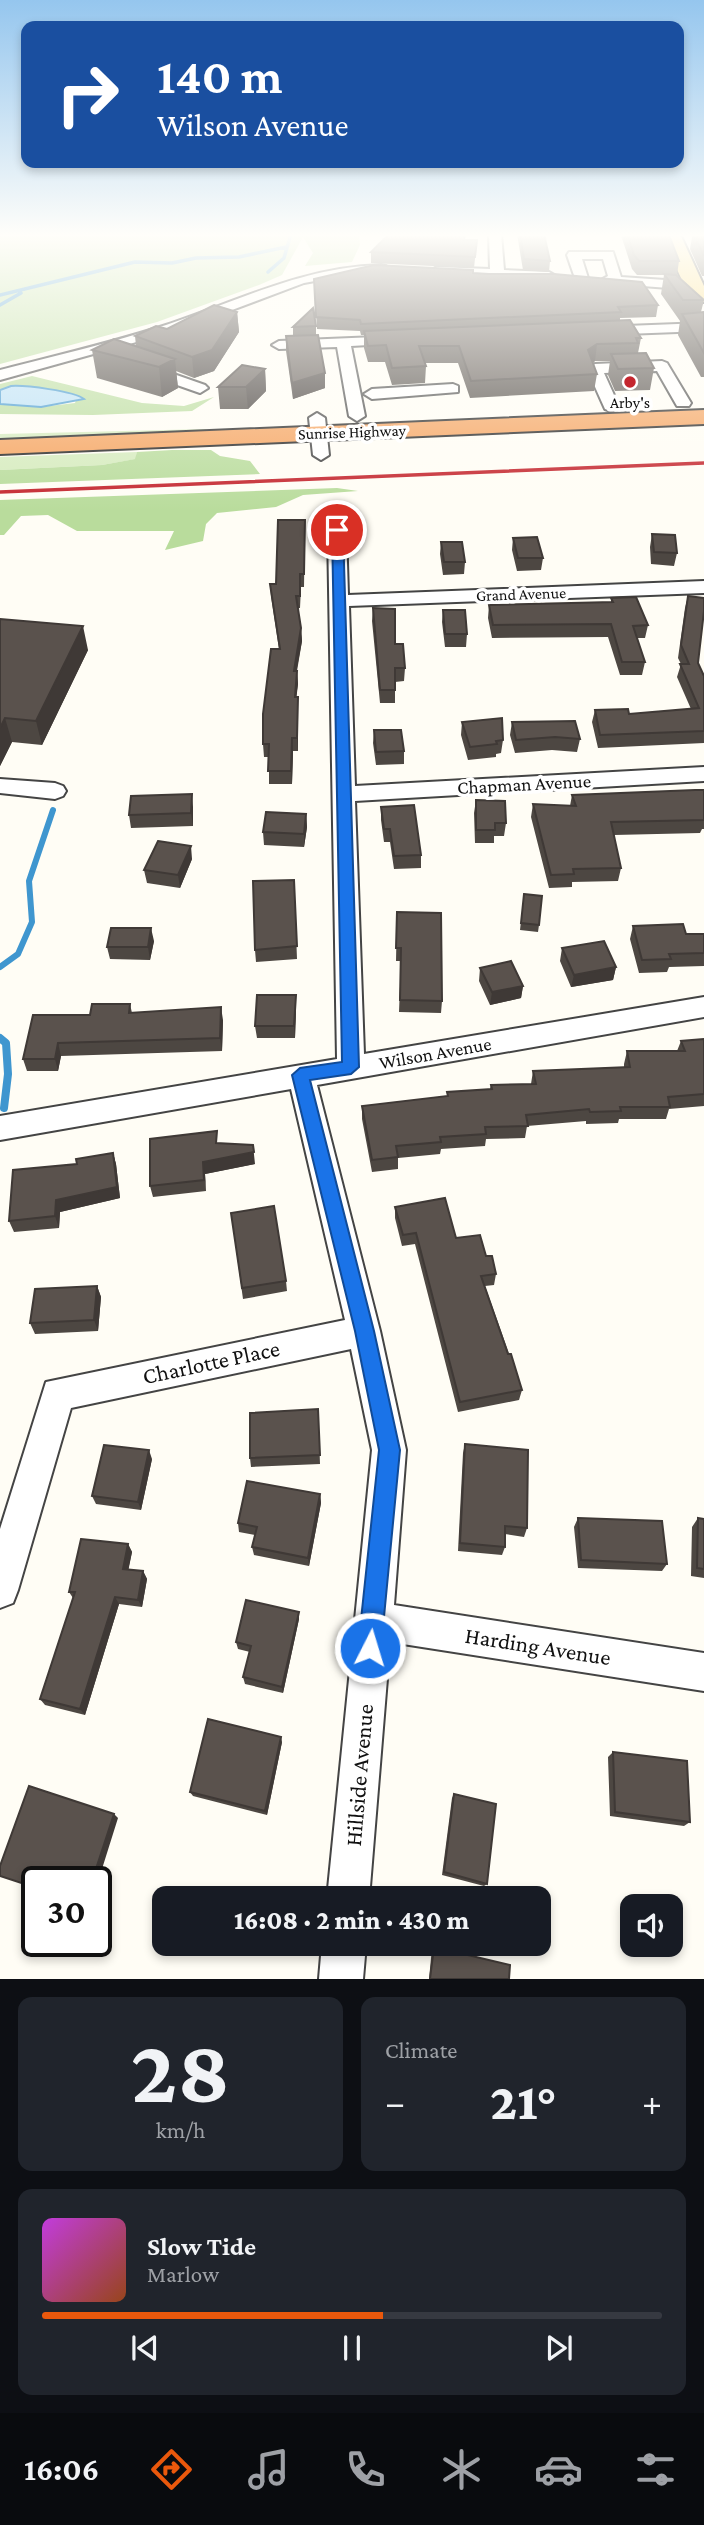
<!DOCTYPE html>
<html lang="en">
<head>
<meta charset="utf-8">
<style>
	:root { --surface:#171b24; --page:#20242c; --text:#f1f3f6; --muted:#9ea1a6; --line:#363941; --accent:#ea580c }
	body { margin:0; font-family:"Crimson Pro",serif; background:var(--page); color:var(--text); height:100vh; display:flex; flex-direction:column; font-size:26px; white-space:nowrap }
	* { box-sizing:border-box; margin:0 }
	p { font-size:23px; color:var(--muted) }
	.icon { flex:none; width:38px; height:38px; fill:none; stroke:currentColor; stroke-width:2; stroke-linecap:round; stroke-linejoin:round }
	.map { position:relative; height:1979px; overflow:hidden }
	.details { display:flex; flex-direction:column; gap:18px; padding:18px; background:#0d0f14; flex:1 }
	.details>* { flex:none }
	.banner { position:absolute; left:21px; top:21px; width:663px; height:147px; border-radius:14px; box-shadow:0 4px 10px #0003; background:#1a4fa0; color:#fff; overflow:hidden }
	.controls { position:absolute; left:620px; top:1894px; display:grid; gap:14px }
	.controls a { display:grid; place-items:center; width:63px; height:63px; border-radius:14px; background:var(--surface); box-shadow:0 4px 10px #0003; font-size:35px }
	.speed { position:absolute; left:21px; top:1866px; display:flex; gap:14px; font-size:35px; font-weight:700; text-align:center }
	.speed>* { display:grid; place-content:center; width:91px; height:91px; border-radius:50%; background:var(--surface); box-shadow:0 4px 10px #0003; line-height:1 }
	.speed .limit { border:4px solid #111; border-radius:10px; background:#fff; color:#111 }
	.pin { position:absolute; display:grid; place-items:center; width:60px; height:60px; color:#fff; margin:-30px; border:4px solid #fff; border-radius:50%; box-shadow:0 2px 7px #0007 }
	.me { position:absolute; width:77px; margin:-38px; rotate:5deg; stroke-linejoin:round; filter:drop-shadow(0 0 5px #0008) }
	.turn { display:flex; align-items:center; gap:24px; height:147px; padding:0 21px; font-size:32px }
	.turn .icon { width:91px; height:91px; stroke-width:2.5 }
	.turn b { display:block; font-size:49px; line-height:60px }
	.big { font-size:52px; font-weight:800; line-height:1.1 }
	.details .tile { flex:1; display:flex; flex-direction:column; justify-content:center; gap:10px; min-width:0; padding:0 24px; border-radius:14px; background:var(--page) }
	.details .dial { align-items:center; gap:0 }
	.dial b { font-size:91px; line-height:1 }
	.song { display:flex; align-items:center; gap:21px }
	.cover { width:84px; height:84px; border-radius:10px; background:linear-gradient(135deg,hsl(290 70% 55%),hsl(20 70% 35%)) }
	.played { height:7px; border-radius:4px; background:linear-gradient(90deg,var(--accent) 55%,var(--line) 55%) }
	.keys { display:flex; justify-content:space-around; direction:ltr }
	.heat { display:flex; justify-content:space-between; align-items:center; font-size:38px; direction:ltr }
	.details .tiles { flex:1; display:grid; gap:18px; grid-template-columns:1fr 1fr }
	.tile:last-child { grid-column:span 2 }
	.trip { position:absolute; left:152px; top:1886px; width:399px; height:70px; border-radius:14px; background:var(--surface); box-shadow:0 4px 10px #0003; font-weight:800; line-height:70px; text-align:center }
	.tab-bar { display:flex; height:112px; justify-content:space-around; align-items:center; background:#090b0e; color:var(--muted) }
	.tab-bar .icon { width:49px; height:49px }
	.tab-bar .on { color:var(--accent) }
	.tab-bar b { font-size:32px; color:var(--text) }
	.map>svg:first-child { display:block }
	.green { fill:#d5ebbd }
	.forest { fill:#b9dc9c }
	.water { fill:#b9e0f7; stroke:#3f96cf; stroke-width:2 }
	.lines { fill:none; stroke-linecap:round; stroke-linejoin:round }
	.stream-far2 { stroke:#3f96cf; stroke-width:3.5 }
	.stream-far1 { stroke:#3f96cf; stroke-width:6 }
	.stream { stroke:#3f96cf; stroke-width:8 }
	.minor-casing { stroke:#444; stroke-width:4 }
	.major-casing { stroke:#222; stroke-width:4 }
	.highway-casing { stroke:#222; stroke-width:4 }
	.minor { fill:#fff; fill-rule:evenodd }
	.major { fill:#f9d66b; fill-rule:evenodd }
	.highway { fill:#f5a25d; fill-rule:evenodd }
	.rail { stroke:#c4262e; stroke-width:3.5 }
	.wall { fill:#4d4742 }
	.shaded-wall { fill:#3f3936 }
	.building { fill:#5a524d; stroke:#3f3936; stroke-width:2 }
	.route { fill:#1a73e8; stroke:#114b97; stroke-width:2 }
	.poi-dot { fill:#c4262e; stroke:#fff; stroke-width:2.5 }
	.labels { text-anchor:middle; dominant-baseline:central; stroke-width:7; stroke-linejoin:round; paint-order:stroke }
	.far-poi-label { font-size:16px; fill:#111; stroke:#fff }
	.far-street-label { font-size:16px; fill:#111; stroke:#fff }
	.street-label { font-size:19px; fill:#111; stroke:#fff }
	.near-street-label { font-size:23px; fill:#111; stroke:#fff }
</style>
</head>
<body>
<div class="map">
<svg width="704" height="1979" viewBox="0 0 704 1979">
	<rect width="100%" height="100%" fill="#fffdf5"/>
	<path class="green" d="M206,429L207,432L0,442V434Z
		M137,452L136,459L102,465L0,470V457Z"/>
	<path class="forest" d="M0,234H359L360,245L352,262L305,266L313,253L303,237L282,275L259,285L157,322L0,364Z
		M32,376L142,403L184,406L214,397L192,411L93,415L0,414V404L41,407L75,403L78,395C50,394 28,381 0,390V384Z
		M172,450H211L220,456L250,461L260,474L0,484V470L102,465L135,459L137,452Z
		M337,488L358,491L303,495L276,507L217,513L206,524L203,541L165,550L174,531H77L48,515L21,516L4,535H0V500Z"/>
	<path class="water" d="M11,386C25,385 74,391 84,399L41,407L0,404V390Z"/>
	<g class="lines">
		<path class="stream-far2" d="M268,272L284,258L291,234
			M0,295L135,262L172,263L196,258L239,257L286,247
			M0,305L21,293"/>
		<path class="stream-far1" d="M0,967L18,954L32,922L29,881L53,810"/>
		<path class="stream" d="M0,1038L6,1043L8,1074L4,1108"/>
		<defs>
			<path id="minor" d="M489,234H501L504,270L549,272L556,276L549,280L437,275L430,271L437,267L490,269Z
				M569,252H613L621,277L695,282L702,286L695,290L603,283L601,280L608,276L603,259H582L588,278L576,281L567,255Z
				M381,265L386,266V272L353,274L304,283L176,331L0,380V370C55,356 111,343 166,325C238,301 303,267 381,265Z
				M704,323V331L599,335L592,331L599,327Z
				M400,336L407,340L405,343L351,346L365,416L357,421L349,416L337,347L279,349L272,345L279,341Z
				M662,361L667,363L691,403L689,406H677L657,371L604,373L619,406L611,411L605,409L587,369L595,364Z
				M145,364L205,385L208,388L200,393L140,372L137,369Z
				M453,384L458,386V392L372,399L364,394L372,389Z
				M317,413L325,418L329,455L321,460L313,455L309,418Z
				M337,525L346,530L348,595L704,581V593L349,606L355,786L704,767V781L355,801L364,1054L704,997V1017L317,1085L380,1331L406,1450L394,1605L704,1653V1691L390,1642L369,1899H327L372,1450L351,1349L71,1408L18,1590L13,1603L0,1608V1529L46,1382L345,1320L291,1089L0,1140V1116L337,1059L328,530Z
				M0,779L55,783L63,786L66,791L63,796L55,799L0,793Z
				M322,1944H366L363,1979H319Z"/>
			<path id="major" d="M664,234H680L704,286V302C682,297 672,253 664,234Z"/>
			<path id="highway" d="M704,410V424L0,454V440Z"/>
		</defs>
		<use href="#minor" class="minor-casing"/>
		<use href="#major" class="major-casing"/>
		<use href="#highway" class="highway-casing"/>
		<use href="#minor" class="minor"/>
		<use href="#major" class="major"/>
		<use href="#highway" class="highway"/>
		<path class="rail" d="M0,492L704,463"/>
	</g>
	<path class="wall" d="M517,234H544L550,261L549,272L523,270Z
		M598,234H652L679,261L677,275L704,300L701,312H704V377H701L678,335L680,321L661,294L664,275H637L632,269L621,235Z
		M690,234H704V276H702L690,249L692,237Z
		M466,240H477L474,268L371,263V252Z
		M473,273L658,305L656,317L620,318V321L641,338L638,353L654,368L650,390L615,391L608,375L610,361H595L593,363L597,374L594,391L470,398L458,363H425L426,366L425,383L392,385L385,362H368L364,348V335H361L360,331L317,329L314,279Z
		M237,312L239,332L214,371L194,378L176,371L178,388L162,397L97,378L92,350L136,346L135,336Z
		M316,326V335L325,388L293,399L286,351V336H293V327Z
		M265,369L266,391L248,409H220L218,387Z
		M305,520L304,587H301L300,608H298L301,628L302,641L297,671L298,684L296,697L298,710V751H293L292,784H269V757H264L263,744L279,649L271,596L270,584H276Z
		M652,534L677,553L674,566L651,564L650,547Z
		M513,538L543,558L541,570L517,571L512,550Z
		M441,542L465,562L464,574L443,575L440,554Z
		M688,596L698,663L704,676V743L598,748L592,722L595,710L629,714L691,709L677,677L681,664L678,658L685,608Z
		M611,598L648,625L645,638H637L645,662L642,675H620L608,637L492,638L488,618L489,605L611,602Z
		M373,608L395,644L405,668L404,681L395,682V703H380L372,621Z
		M443,610L467,634L466,647H445L442,622Z
		M0,619L88,650L42,745L12,742L0,766Z
		M462,722L503,740L501,753L496,754V757L468,760L461,735Z
		M512,722L580,739L577,752L552,750L515,753L510,735Z
		M374,730L404,751V764L376,765L373,743Z
		M704,790V829H702L700,833L614,835L621,868L618,881L572,882V887L549,888L531,817L533,804L570,806L572,795Z
		M476,800L506,823L504,836H494V843H475L474,813Z
		M193,807V826L131,828L129,815Z
		M381,807L421,855V868L394,869L390,842H384L381,820Z
		M306,814L307,827L304,847L264,845L263,832Z
		M192,859L180,888L147,883L144,870Z
		M294,880L297,959L256,962L255,950Z
		M524,894L539,925L538,932L520,930Z
		M397,912L442,1001L441,1013L399,1012L401,961H396Z
		M633,926L686,934H704V966L669,967L667,972L639,973L630,939Z
		M154,941L150,960L110,959L107,947Z
		M562,948L616,967L613,980L571,987L560,961Z
		M480,968L523,986L521,998L490,1005L479,981Z
		M130,1004L132,1013L223,1020L222,1051L61,1056L58,1071H27L23,1059L90,1015Z
		M296,1008L295,1038H257L255,1026Z
		M704,1039V1106L669,1109L666,1119H619L618,1123L586,1124V1121L527,1126L525,1138L486,1139L485,1146L441,1149L440,1154L398,1158V1169L372,1172L362,1119V1106L447,1096V1092L490,1089L491,1085L531,1084L533,1071L624,1067V1064L627,1051H677L681,1041Z
		M218,1143L255,1164L205,1174L206,1191L153,1197L150,1186Z
		M113,1153L116,1164L120,1198L60,1212L59,1228L14,1232L9,1221Z
		M395,1207L456,1238L486,1256L496,1274L494,1285L485,1286L522,1390L519,1400L458,1412L415,1244L402,1246L395,1218Z
		M231,1213L286,1281L287,1291L243,1299Z
		M97,1286L101,1297L98,1331L35,1334L30,1323Z
		M318,1409L320,1464L251,1467L250,1458Z
		M465,1444L527,1528L524,1537L505,1534V1547L502,1555L458,1551L463,1453Z
		M152,1459L141,1510L96,1504L92,1496Z
		M320,1494L321,1503L309,1566L254,1555L252,1547L255,1535L239,1532L238,1523Z
		M578,1518L667,1564L662,1571L578,1568L574,1527Z
		M698,1518L704,1519V1578L691,1576L692,1527Z
		M128,1544L132,1552L128,1570L143,1571L147,1579L142,1607L119,1604L85,1715L45,1705L40,1699L73,1598L69,1592Z
		M299,1612V1619L283,1693L245,1684L243,1677L250,1652L238,1649L236,1642Z
		M282,1742L267,1815L193,1796L190,1792Z
		M613,1752L690,1822L684,1826L610,1816L608,1757Z
		M454,1794L487,1884L484,1886L442,1875L452,1798Z
		M434,1947L509,1979H429L432,1948Z"/>
	<path class="shaded-wall" d="M237,312L239,332L214,371L194,378L192,357Z
		M597,344L595,361L586,367L588,350Z
		M175,359L178,388L162,397L159,367Z
		M265,369L266,391L248,409L246,387Z
		M325,373V388L293,399L292,383Z
		M83,626L88,650L42,745L36,721Z
		M301,628L302,641L294,684V671Z
		M297,671L298,684L295,710V697Z
		M298,697V751L297,738Z
		M5,718L12,742L0,766V728Z
		M292,738L293,751L292,784L291,771Z
		M192,794L193,807V826L191,813Z
		M306,814L307,827L304,847V834Z
		M191,846L192,859L180,888L178,875Z
		M151,928L154,941L150,960L148,947Z
		M616,967L613,980L571,987L574,975Z
		M523,986L521,998L490,1005L492,992Z
		M296,995V1008L295,1038L294,1026Z
		M221,1007L223,1020L222,1051L220,1038Z
		M58,1043L61,1056L58,1071L55,1059Z
		M253,1145L255,1164L205,1174L206,1191L203,1162Z
		M113,1153L116,1164L120,1198L60,1212L59,1228L55,1216L56,1200Z
		M97,1286L101,1297L98,1331L94,1320Z
		M149,1450L152,1459L141,1510L138,1502Z
		M320,1494L321,1503L309,1566L308,1558Z
		M128,1544L132,1552L127,1577L123,1569Z
		M143,1571L147,1579L142,1607L138,1600Z
		M115,1597L119,1604L85,1715L80,1709Z
		M299,1612V1619L283,1693L282,1687Z
		M281,1737L282,1742L267,1815L265,1811Z
		M114,1814L118,1818L96,1888V1881H92Z"/>
	<path class="building" d="M389,234H465L464,240H477L475,257L371,252Z
		M520,234H544L550,261L524,259Z
		M627,234H652V235H669L679,261H639L634,255Z
		M693,234H704V256Z
		M374,265L473,270V273L489,274H554L642,282L658,305L618,307L621,312L361,324L360,320L316,317L314,279Z
		M664,274L676,275L704,300H683Z
		M214,305L237,312L212,350L192,357L135,336L156,326L167,329Z
		M313,308L316,326L293,327Z
		M704,312V353L682,314Z
		M630,320L641,338H636L638,343L597,344L588,350L597,374L471,381L459,346H419L426,366L392,368L386,345L368,346L364,331Z
		M318,335L325,373L292,383L286,336Z
		M114,339L175,359L159,367L92,350Z
		M646,353L654,368L618,369L611,354Z
		M242,365L265,369L246,387H218Z
		M278,520H305L304,574H300V596H296L301,628L294,671H297L295,697H298L297,738H292L291,771H268L269,744H263V714L271,649H280L270,584H276Z
		M652,534L675,535L677,553L654,552Z
		M537,537L543,558H518L513,538Z
		M441,542H462L465,562H444Z
		M688,596L704,598V611L698,663L704,676V731L600,735L595,710L628,709L629,714L699,708L680,664H689L681,645Z
		M636,597L648,625L633,626L645,662H622L611,624L493,625L489,605L613,602L611,598Z
		M373,608L395,609V644H403L405,668H395V690H380Z
		M443,610H465L467,634H445Z
		M0,619L83,626L36,721L5,718L0,728Z
		M502,718L503,740L496,741L497,744L470,747L462,722Z
		M575,721L580,739L555,737L516,740L512,722Z
		M374,730H401L404,751L376,752Z
		M695,790H704V820L611,822L621,868L573,869L574,874L551,875L533,804L576,806L572,795Z
		M192,794L191,813L129,815L131,796Z
		M476,800L505,801L506,823H495V830H476Z
		M414,805L421,855L394,856L390,829H384L381,807Z
		M266,812L306,814L304,834L263,832Z
		M158,841L191,846L178,875L144,870Z
		M294,880L297,946L255,950L253,881Z
		M524,894L542,896L539,925L521,923Z
		M397,912L441,913L442,1001L400,1000L401,948H396Z
		M683,924L686,934H704V953L669,954L671,959L642,960L633,926Z
		M111,928H151L148,947H107Z
		M604,941L616,967L574,975L562,948Z
		M511,961L523,986L492,992L480,968Z
		M257,995H296L294,1026H255Z
		M92,1004H130L129,1013L221,1007L220,1038L58,1043L55,1059H23L33,1015H90Z
		M704,1039V1094L668,1097L670,1107H620L621,1111L590,1112L589,1109L526,1115L528,1126L485,1127L486,1134L440,1137L441,1142L396,1146L398,1157L372,1160L362,1106L448,1096L447,1092L492,1089L491,1085L536,1084L533,1071L630,1067L627,1051H685L681,1041Z
		M217,1131L216,1143L253,1145L254,1152L203,1162L204,1180L150,1186V1139Z
		M113,1153L117,1187L56,1200L55,1216L9,1221L13,1170L77,1164L76,1159Z
		M445,1198L456,1238L480,1235L486,1256H492L496,1274L481,1276L508,1354H511L522,1390L460,1402L416,1233L403,1235L395,1207Z
		M274,1206L286,1281L242,1288L231,1213Z
		M97,1286L94,1320L30,1323L35,1289Z
		M318,1409L320,1455L250,1458V1413Z
		M465,1444L528,1450L527,1528L505,1526V1547L460,1543Z
		M104,1445L149,1450L138,1502L92,1496Z
		M247,1481L320,1494L308,1558L252,1547L257,1527L238,1523Z
		M578,1518L662,1521L667,1564L581,1560Z
		M698,1518L704,1519V1569L697,1568Z
		M81,1539L128,1544L123,1569L143,1571L138,1600L115,1597L80,1709L40,1699L75,1592H69Z
		M246,1600L299,1612L282,1687L243,1677L251,1646L236,1642Z
		M208,1719L281,1737L265,1811L190,1792Z
		M613,1752L687,1761L690,1822L615,1812Z
		M29,1786L114,1814L92,1881H37V1888L0,1876V1866Z
		M454,1794L496,1804L487,1884L444,1872Z
		M434,1947L510,1965L509,1979H430Z"/>
	<linearGradient id="sky" x2="0" y2="1"><stop stop-color="#95c6ee"/><stop offset="0.46" stop-color="#fffefa"/><stop offset="1" stop-color="#fffefa" stop-opacity="0"/></linearGradient>
	<rect width="704" height="511" fill="url(#sky)"/>
	<path class="route" d="M337,527L343,530L359,1067L351,1074L310,1080L374,1331L400,1450L381,1648L378,1656L370,1659L362,1656L358,1648L379,1450L355,1331L292,1075L300,1068L342,1062L332,530Z"/>
	<circle class="poi-dot" cx="630" cy="382" r="7"/>
	<g class="labels">
		<g class="far-poi-label">
			<text x="630" y="402">Arby's</text>
		</g>
		<g class="far-street-label">
			<text transform="translate(352 432) rotate(-2)">Sunrise Highway</text>
			<text transform="translate(521 594) rotate(-2)">Grand Avenue</text>
		</g>
		<g class="street-label">
			<text transform="translate(524 784) rotate(-3)">Chapman Avenue</text>
			<text transform="translate(435 1053) rotate(-10)">Wilson Avenue</text>
		</g>
		<g class="near-street-label">
			<text transform="translate(211 1362) rotate(-12)">Charlotte Place</text>
			<text transform="translate(538 1646) rotate(9)">Harding Avenue</text>
			<text transform="translate(359 1775) rotate(-85)">Hillside Avenue</text>
		</g>
	</g>
</svg>
<div class="controls">
<a><svg class="icon" aria-label="sound" viewBox="0 0 24 24"><path d="M4 9h4l5-4v14l-5-4H4zM17 9q2 3 0 6"/></svg></a>
</div>
<div class="speed"><div class="limit">30</div></div>
<div class="pin" style="left:337px;top:530px;background:#d93025"><svg class="icon" aria-label="arrive" viewBox="0 0 24 24"><path d="M6 21V4h12l-3 4 3 4H6"/></svg></div>
<svg class="me" style="left:370px;top:1648px" viewBox="-20 -20 40 40"><circle r="17" fill="#1a73e8" stroke="#fff" stroke-width="3"/><path d="M0-11L8 9 0 5-8 9z" fill="#fff"/></svg>
<div class="trip">16:08 · 2 min · 430 m</div>
<div class="banner">
<div class="turn"><svg class="icon" aria-label="right" viewBox="0 0 24 24"><path d="M7 20v-9h11M14 6l5 5-5 5"/></svg><div><b>140 m</b>Wilson Avenue</div></div>
</div>
</div>
<section class="details">
<div class="tiles">
<div class="tile dial"><b>28</b><p>km/h</p></div>
<div class="tile"><p>Climate</p>
<div class="heat"><a>−</a><b class="big">21°</b><a>+</a></div>
</div>
<div class="tile">
<div class="song"><i class="cover"></i><div><b>Slow Tide</b><p>Marlow</p></div></div>
<div class="played"></div>
<div class="keys"><svg class="icon" aria-label="previous" viewBox="0 0 24 24"><path d="M18 5L8 12l10 7zM5 5v14"/></svg><svg class="icon" aria-label="pause" viewBox="0 0 24 24"><path d="M8 5v14M16 5v14"/></svg><svg class="icon" aria-label="next" viewBox="0 0 24 24"><path d="M6 5l10 7-10 7zM19 5v14"/></svg></div>
</div>
</div>
</section>
<nav class="tab-bar">
<b>16:06</b>
<svg class="icon on" aria-label="directions" viewBox="0 0 24 24"><path d="M12 3l9 9-9 9-9-9zM9 14v-3h6M13 9l2 2-2 2"/></svg>
<svg class="icon" aria-label="music" viewBox="0 0 24 24"><path d="M9 18V5l10-2v13"/><circle cx="6" cy="18" r="3"/><circle cx="16" cy="16" r="3"/></svg>
<svg class="icon" aria-label="phone" viewBox="0 0 24 24"><path d="M5 4h4l2 5-3 2q2 4 5 5l2-3 5 2v4C11 20 4 13 5 4z"/></svg>
<svg class="icon" aria-label="climate" viewBox="0 0 24 24"><path d="M12 3v18M4 7l16 10M4 17L20 7"/></svg>
<svg class="icon" aria-label="car" viewBox="0 0 24 24"><path d="M5 17H2v-5l4-1 3-4h7l3 4 3 1v5h-3M9 17h6M6 11h13"/><circle cx="7" cy="17" r="2"/><circle cx="17" cy="17" r="2"/></svg>
<svg class="icon" aria-label="filters" viewBox="0 0 24 24"><path d="M4 7h16M4 17h16"/><circle cx="9" cy="7" r="2"/><circle cx="15" cy="17" r="2"/></svg>
</nav>
</body>
</html>
